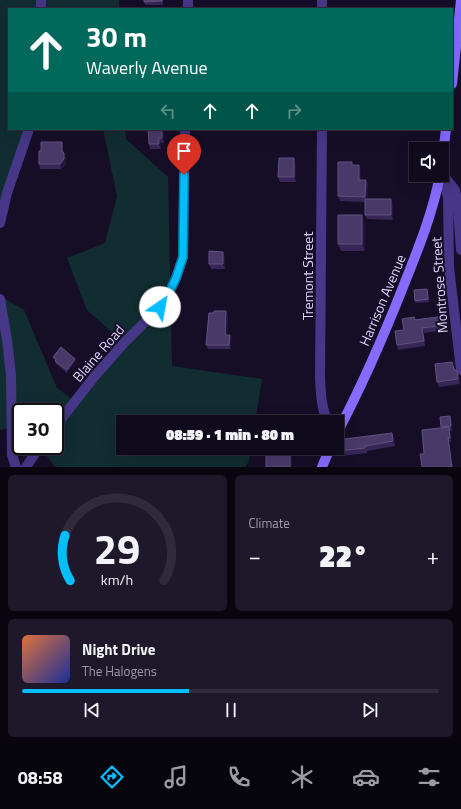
<!DOCTYPE html>
<html lang="en">
<head>
<meta charset="utf-8">
<style>
	:root { --surface:#100a1d; --page:#1e182a; --text:#f1f3f6; --muted:#9c9aa4; --line:#302b3b; --accent:#00beff }
	body { margin:0; font-family:"Titillium Web",sans-serif; background:var(--page); color:var(--text); height:100vh; display:flex; flex-direction:column; font-size:15px; white-space:nowrap }
	* { box-sizing:border-box; margin:0 }
	p { font-size:13px; color:var(--muted) }
	.icon { flex:none; width:22px; height:22px; fill:none; stroke:currentColor; stroke-width:2; stroke-linecap:round; stroke-linejoin:round }
	.map { position:relative; height:467px; overflow:hidden }
	.drawer { display:flex; flex-direction:column; gap:8px; padding:8px; background:#090610; flex:1 }
	.drawer>* { flex:none }
	.banner { position:absolute; left:8px; top:8px; width:445px; height:122px; border-radius:0px; box-shadow:0 4px 16px #0002,0 0 0 1px var(--line); background:#00695c; color:#fff; overflow:hidden }
	.tools { position:absolute; left:409px; top:142px; display:grid; gap:8px }
	.tools a { display:grid; place-items:center; width:40px; height:40px; border-radius:0px; background:var(--surface); box-shadow:0 4px 16px #0002,0 0 0 1px var(--line); font-size:20px }
	.speed { position:absolute; left:12px; top:403px; display:flex; gap:8px; font-size:20px; font-weight:700; text-align:center }
	.speed>* { display:grid; place-content:center; width:52px; height:52px; border-radius:50%; background:var(--surface); box-shadow:0 4px 16px #0002,0 0 0 1px var(--line); line-height:1 }
	.speed .limit { border:2px solid #111; border-radius:6px; background:#fff; color:#111 }
	.pin { position:absolute; display:grid; place-items:center; width:34px; height:34px; color:#fff; margin:-41px -17px; border-radius:50% 50% 50% 0; rotate:-45deg; box-shadow:0 0 4px #0007 }
	.pin .icon { rotate:45deg }
	.me { position:absolute; width:44px; margin:-22px; rotate:33deg; stroke-linejoin:round; filter:drop-shadow(0 0 3px #0008) }
	.turn { display:flex; align-items:center; gap:14px; height:84px; padding:0 12px; font-size:18px }
	.turn .icon { width:52px; height:52px; stroke-width:2.5 }
	.turn b { display:block; font-size:28px; line-height:34px }
	.lanes { display:flex; align-items:center; height:38px; padding:0 12px; background:#0003; justify-content:center; gap:20px; direction:ltr }
	.lanes .off { opacity:.35 }
	.big { font-size:30px; font-weight:800; line-height:1.1 }
	.drawer .card { flex:1; display:flex; flex-direction:column; justify-content:center; gap:6px; min-width:0; padding:0 14px; border-radius:6px; background:var(--page) }
	.drawer .dial { align-items:center; gap:0 }
	.dial svg { height:104px; overflow:visible; fill:none; stroke:var(--line); stroke-width:7; stroke-linecap:round; text-anchor:middle }
	.dial text { fill:var(--text); stroke:none }
	.song { display:flex; align-items:center; gap:12px }
	.cover { width:48px; height:48px; border-radius:6px; background:linear-gradient(135deg,hsl(20 70% 55%),hsl(230 70% 35%)) }
	.played { height:4px; border-radius:2px; background:linear-gradient(90deg,var(--accent) 40%,var(--line) 40%) }
	.keys { display:flex; justify-content:space-around; direction:ltr }
	.heat { display:flex; justify-content:space-between; align-items:center; font-size:22px; direction:ltr }
	.drawer .tiles { flex:1; display:grid; gap:8px; grid-template-columns:1fr 1fr }
	.card:last-child { grid-column:span 2 }
	.trip { position:absolute; left:116px; top:415px; width:228px; height:40px; border-radius:0px; background:var(--surface); box-shadow:0 4px 16px #0002,0 0 0 1px var(--line); font-weight:800; line-height:40px; text-align:center }
	.dock { display:flex; height:64px; justify-content:space-around; align-items:center; background:#06040c; color:var(--muted) }
	.dock .icon { width:28px; height:28px }
	.dock .current { color:var(--accent) }
	.dock b { font-size:18px; color:var(--text) }
	.map>svg:first-child { display:block }
	.green { fill:#112d31 }
	.lines { fill:none; stroke-linecap:round; stroke-linejoin:round }
	.minor { stroke:#463788; stroke-width:10 }
	.secondary { stroke:#856bff; stroke-width:10 }
	.wall { fill:#372656 }
	.shaded-wall { fill:#22153b }
	.building { fill:#493968; stroke:#605180 }
	.route-casing { stroke:#007ca6; stroke-width:10 }
	.route { stroke:#00beff; stroke-width:7 }
	.labels { text-anchor:middle; dominant-baseline:central; stroke-width:4; stroke-linejoin:round; paint-order:stroke }
	.street-label { font-size:14px; fill:#dfd4ff; stroke:#160e27 }
</style>
</head>
<body>
<div class="map">
<svg width="461" height="467" viewBox="0 0 461 467">
	<rect width="100%" height="100%" fill="#160e27"/>
	<path class="green" d="M0,0H119V9H9V129H29L0,223Z
		M103,129H125L126,139L168,177L172,366L262,379L255,422H123V448H251L249,461L245,467H55L39,446H55V412H21V425L0,430V296L24,310L57,388L75,401L124,343L87,310L67,258L105,243L117,196Z"/>
	<g class="lines">
		<path class="minor" d="M41,9V0
			M188,9V0
			M322,9V0
			M322,129L320,378C321,394 321,408 328,422
			M442,175L448,197L449,267L461,370
			M444,176L455,190L458,209L461,250
			M0,223L7,193L29,129
			M0,299L7,340L11,375L12,455L16,467
			M55,427L94,377L124,343L160,307L169,293L176,278L183,257L185,129
			M26,467L40,446"/>
		<path class="secondary" d="M452,84L461,0
			M442,163L446,129
			M337,433C363,384 385,333 405,282C419,247 433,212 440,175
			M322,467L330,448"/>
	</g>
	<path class="wall" d="M144,0H163V5H145Z
		M164,133V143H161V149H150L149,144Z
		M62,142L63,147V153L66,158V164L61,169H40L39,164L41,151Z
		M296,163V182H280L278,177Z
		M361,170V180H366L368,185L367,199L393,204V220L367,219L365,215V202L340,201L338,196Z
		M365,223V251H341L338,244Z
		M223,252L225,257V269H211L209,264Z
		M427,289L428,291L429,302L416,303L415,301Z
		M226,311L228,315L227,335H230L231,339V349H208L206,345L214,313Z
		M445,316L446,321L447,330L424,333L425,346L398,350L397,345L404,330L415,320Z
		M53,357L75,359L76,361L67,373L56,364L55,361L56,360L54,359Z
		M454,367L455,369L457,371L459,376L460,384L439,387L437,382Z
		M452,421V431H450L451,442H449L424,454L441,428V427Z
		M392,433L394,438L395,446L367,451V453L341,456L339,451Z"/>
	<path class="shaded-wall" d="M162,129L164,133V143L162,138Z
		M159,138L161,143V149L159,144Z
		M62,142L63,147V156L62,151Z
		M64,153L66,158V164L61,169L60,164Z
		M294,158L296,163V182L294,177Z
		M359,165L361,170V185L359,180Z
		M366,180L368,185L367,202L365,197Z
		M391,199L393,204V220L391,215Z
		M362,215L365,223V251L362,244Z
		M223,252L225,257V269L223,264Z
		M226,311L228,315L226,339L225,335Z
		M422,328L424,333L425,346L424,341Z
		M230,335L231,339V349L229,345Z
		M75,359L76,361L67,373V370Z
		M457,371L459,376L460,384L458,379Z
		M450,416L452,421V431L451,426Z
		M449,427L450,431L451,442L450,438Z
		M392,433L394,438L395,446L393,441Z
		M448,438L449,442L453,467H452Z
		M290,450L292,455V467H290Z"/>
	<path class="building" d="M144,0H162V1L144,2Z
		M342,8H361V9H342Z
		M148,129H162V138H159V144H149Z
		M41,142H62V151L64,153V159L60,164H39V151H41Z
		M279,158H294V177H278Z
		M338,162H352V165H359V180H366L365,197L338,196Z
		M365,199H391V215H365Z
		M338,215H362V244H338Z
		M209,251L223,252V264H209Z
		M427,289L428,299L415,301L414,290Z
		M214,311H226L225,335H230L229,345H206L209,313H214Z
		M445,316L446,325L422,328L424,341L397,345L395,331L404,330L402,319L414,317L415,320Z
		M61,347L75,359L67,370L55,361L56,359L53,357Z
		M452,362L454,369L457,371L458,379L437,382L435,364Z
		M450,416L451,426L441,427L440,417Z
		M449,427L450,438H448L452,467H422L420,454H424L422,430Z
		M392,433L393,441L365,446V448L339,451L345,439Z
		M281,448V450H290V467H266V449Z"/>
	<g class="lines">
		<defs>
			<path id="route" d="M160,307L169,293L176,278L183,257L184,175"/>
		</defs>
		<use href="#route" class="route-casing"/>
		<use href="#route" class="route"/>
	</g>
	<g class="labels">
		<g class="street-label">
			<text transform="translate(307 276) rotate(-90)">Tremont Street</text>
			<text transform="translate(439 285) rotate(-94)">Montrose Street</text>
			<text transform="translate(382 300) rotate(-67)">Harrison Avenue</text>
			<text transform="translate(98 353) rotate(-49)">Blaine Road</text>
		</g>
	</g>
</svg>
<div class="tools">
<a><svg class="icon" aria-label="sound" viewBox="0 0 24 24"><path d="M4 9h4l5-4v14l-5-4H4zM17 9q2 3 0 6"/></svg></a>
</div>
<div class="speed"><div class="limit">30</div></div>
<div class="pin" style="left:184px;top:175px;background:#d93025"><svg class="icon" aria-label="arrive" viewBox="0 0 24 24"><path d="M6 21V4h12l-3 4 3 4H6"/></svg></div>
<svg class="me" style="left:160px;top:307px" viewBox="-20 -20 40 40"><circle r="19" fill="#fff"/><path d="M0-13L10 11 0 6-10 11z" fill="#00beff"/></svg>
<div class="trip">08:59 · 1 min · 80 m</div>
<div class="banner">
<div class="turn"><svg class="icon" aria-label="ahead" viewBox="0 0 24 24"><path d="M12 20V5M6 11l6-6 6 6"/></svg><div><b>30 m</b>Waverly Avenue</div></div>
<div class="lanes"><svg class="icon off" aria-label="left" viewBox="0 0 24 24"><path d="M17 20v-9H6M10 6l-5 5 5 5"/></svg><svg class="icon" aria-label="ahead" viewBox="0 0 24 24"><path d="M12 20V5M6 11l6-6 6 6"/></svg><svg class="icon" aria-label="ahead" viewBox="0 0 24 24"><path d="M12 20V5M6 11l6-6 6 6"/></svg><svg class="icon off" aria-label="right" viewBox="0 0 24 24"><path d="M7 20v-9h11M14 6l5 5-5 5"/></svg></div>
</div>
</div>
<section class="drawer">
<div class="tiles">
<div class="card dial"><svg viewBox="0 0 100 80">
<path d="M14 69A42 42 0 1 1 86 69"/>
<path d="M14 69A42 42 0 0 1 10 34" stroke="#00beff"/>
<text x="50" y="56" font-size="32" font-weight="700">29</text>
<text x="50" y="72" font-size="11">km/h</text>
</svg></div>
<div class="card"><p>Climate</p>
<div class="heat"><a>−</a><b class="big">22°</b><a>+</a></div>
</div>
<div class="card">
<div class="song"><i class="cover"></i><div><b>Night Drive</b><p>The Halogens</p></div></div>
<div class="played"></div>
<div class="keys"><svg class="icon" aria-label="previous" viewBox="0 0 24 24"><path d="M18 5L8 12l10 7zM5 5v14"/></svg><svg class="icon" aria-label="pause" viewBox="0 0 24 24"><path d="M8 5v14M16 5v14"/></svg><svg class="icon" aria-label="next" viewBox="0 0 24 24"><path d="M6 5l10 7-10 7zM19 5v14"/></svg></div>
</div>
</div>
</section>
<nav class="dock">
<b>08:58</b>
<svg class="icon current" aria-label="directions" viewBox="0 0 24 24"><path d="M12 3l9 9-9 9-9-9zM9 14v-3h6M13 9l2 2-2 2"/></svg>
<svg class="icon" aria-label="music" viewBox="0 0 24 24"><path d="M9 18V5l10-2v13"/><circle cx="6" cy="18" r="3"/><circle cx="16" cy="16" r="3"/></svg>
<svg class="icon" aria-label="phone" viewBox="0 0 24 24"><path d="M5 4h4l2 5-3 2q2 4 5 5l2-3 5 2v4C11 20 4 13 5 4z"/></svg>
<svg class="icon" aria-label="climate" viewBox="0 0 24 24"><path d="M12 3v18M4 7l16 10M4 17L20 7"/></svg>
<svg class="icon" aria-label="car" viewBox="0 0 24 24"><path d="M5 17H2v-5l4-1 3-4h7l3 4 3 1v5h-3M9 17h6M6 11h13"/><circle cx="7" cy="17" r="2"/><circle cx="17" cy="17" r="2"/></svg>
<svg class="icon" aria-label="filters" viewBox="0 0 24 24"><path d="M4 7h16M4 17h16"/><circle cx="9" cy="7" r="2"/><circle cx="15" cy="17" r="2"/></svg>
</nav>
</body>
</html>
